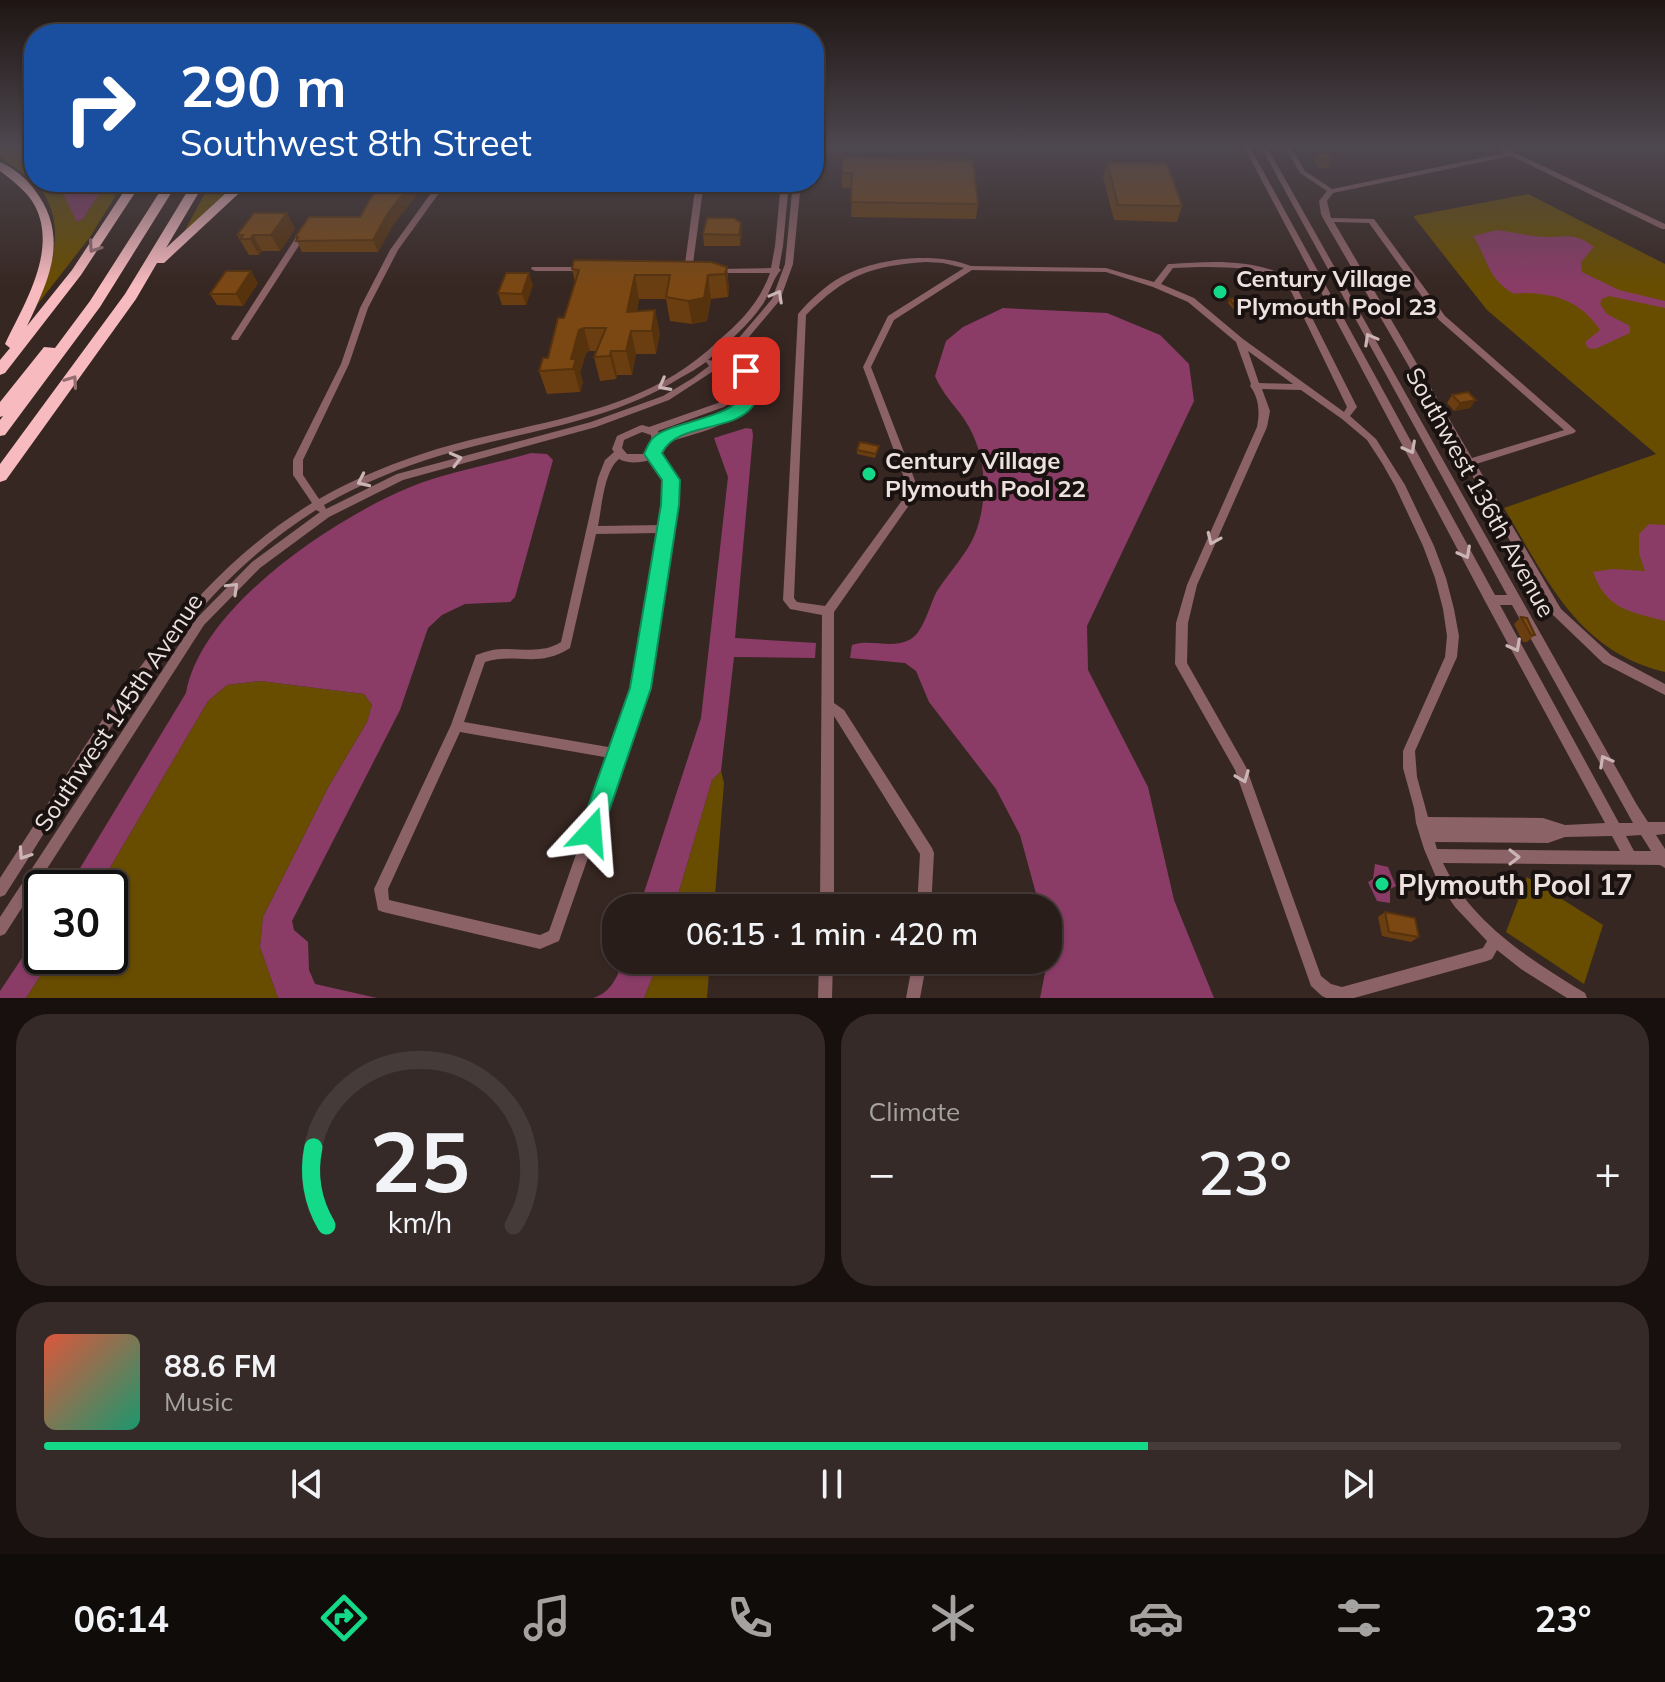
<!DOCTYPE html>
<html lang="en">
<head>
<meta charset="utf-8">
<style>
	:root { --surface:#291d1a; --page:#352a27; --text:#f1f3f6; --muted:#a5a2a2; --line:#453b39; --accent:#14d989 }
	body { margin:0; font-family:Mulish,sans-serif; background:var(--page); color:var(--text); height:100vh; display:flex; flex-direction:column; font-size:30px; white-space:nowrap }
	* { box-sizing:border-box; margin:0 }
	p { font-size:26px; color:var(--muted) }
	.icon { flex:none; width:44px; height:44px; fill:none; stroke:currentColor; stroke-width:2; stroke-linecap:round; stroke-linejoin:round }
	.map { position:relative; height:998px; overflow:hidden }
	.drawer { display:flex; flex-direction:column; gap:16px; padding:16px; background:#17100e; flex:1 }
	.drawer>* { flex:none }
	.top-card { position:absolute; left:24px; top:24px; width:800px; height:168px; border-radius:32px; box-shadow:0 2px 6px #0004,0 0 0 2px var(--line); background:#1a4fa0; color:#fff; overflow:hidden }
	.speed { position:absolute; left:24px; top:870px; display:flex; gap:16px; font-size:40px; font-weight:700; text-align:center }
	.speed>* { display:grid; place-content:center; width:104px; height:104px; border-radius:50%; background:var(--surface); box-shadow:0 2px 6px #0004,0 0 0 2px var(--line); line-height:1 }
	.speed .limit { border:4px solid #111; border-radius:12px; background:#fff; color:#111 }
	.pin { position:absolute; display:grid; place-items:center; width:68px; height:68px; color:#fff; margin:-34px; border-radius:16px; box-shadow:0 4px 12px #0006 }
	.me { position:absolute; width:88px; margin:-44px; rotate:19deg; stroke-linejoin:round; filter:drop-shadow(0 0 6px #0008) }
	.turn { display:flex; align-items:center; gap:28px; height:168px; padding:0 24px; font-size:36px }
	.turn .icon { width:104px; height:104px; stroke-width:2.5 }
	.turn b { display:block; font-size:56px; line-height:68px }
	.big { font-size:60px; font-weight:600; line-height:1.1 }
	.drawer .widget { flex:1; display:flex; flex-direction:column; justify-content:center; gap:12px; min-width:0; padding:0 28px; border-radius:32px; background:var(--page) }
	.drawer .dial { align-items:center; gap:0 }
	.dial svg { height:208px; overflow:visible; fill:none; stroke:var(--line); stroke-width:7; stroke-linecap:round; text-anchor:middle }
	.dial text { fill:var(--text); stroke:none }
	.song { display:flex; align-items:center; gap:24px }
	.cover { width:96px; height:96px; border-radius:12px; background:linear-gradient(135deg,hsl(10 70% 55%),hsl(160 70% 35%)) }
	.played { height:8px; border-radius:4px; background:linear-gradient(90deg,var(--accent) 70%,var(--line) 70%) }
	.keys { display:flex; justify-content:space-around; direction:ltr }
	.heat { display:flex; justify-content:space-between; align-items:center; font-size:44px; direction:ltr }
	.drawer .tiles { flex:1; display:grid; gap:16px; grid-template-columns:1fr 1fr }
	.widget:last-child { grid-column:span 2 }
	.trip { position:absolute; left:602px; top:894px; width:460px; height:80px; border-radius:32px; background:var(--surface); box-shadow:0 2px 6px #0004,0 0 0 2px var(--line); font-weight:600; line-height:80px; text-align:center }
	.tabs { display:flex; height:128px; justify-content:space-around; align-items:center; background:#100c0a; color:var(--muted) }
	.tabs .icon { width:56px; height:56px }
	.tabs .selected { color:var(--accent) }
	.tabs b { font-size:36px; color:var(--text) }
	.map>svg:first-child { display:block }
	.green { fill:#684d00 }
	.water { fill:#8a3c67 }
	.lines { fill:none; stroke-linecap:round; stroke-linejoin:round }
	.minor { fill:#8b6266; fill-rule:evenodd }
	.highway { fill:#f7babf; fill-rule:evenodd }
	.wall { fill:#6a3e10 }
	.shaded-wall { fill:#56320d }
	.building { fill:#7b4813; stroke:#56320d; stroke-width:2 }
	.oneway { stroke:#936e70 }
	.oneway2 { stroke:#cab5b4 }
	.route { fill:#14d989; stroke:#0d8d59; stroke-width:2 }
	.poi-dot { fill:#14d989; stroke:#191210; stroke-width:3 }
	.labels { text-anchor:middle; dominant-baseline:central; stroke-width:8; stroke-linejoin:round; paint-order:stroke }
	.poi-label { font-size:24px; font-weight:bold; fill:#ece1de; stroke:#191210; text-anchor:start }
	.street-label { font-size:24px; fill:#ece1de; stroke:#191210 }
	.near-poi-label { font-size:28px; font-weight:bold; fill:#ece1de; stroke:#191210; text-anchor:start }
</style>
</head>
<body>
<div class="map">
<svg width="1665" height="998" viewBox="0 0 1665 998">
	<rect width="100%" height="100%" fill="#372722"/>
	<path class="green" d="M0,147H34V181L0,157Z
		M35,182H63L77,222L83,219L107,182H124L90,237L37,305C54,264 68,218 35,182Z
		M211,182H240L184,232Z
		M1528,194L1665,264V672C1577,651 1547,579 1504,508L1656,454L1487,310L1413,216Z
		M260,681L364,694L372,705L367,722L329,786L263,917L260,947L278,998H26L53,956H110V888H98L208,701L227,685Z
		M721,771L724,783L714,908H674L712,780Z
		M1527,877L1603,925L1584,984L1506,932Z
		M659,960H710L707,998H644Z"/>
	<path class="water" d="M63,182H107L83,219L77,222L60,187Z
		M1497,230C1512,232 1528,236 1544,237C1565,237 1576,232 1594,247L1581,262L1582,272L1619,290L1665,301V308L1609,296L1602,299L1600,304L1607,314L1630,326V333L1595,349L1588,348L1585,342L1600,330C1582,303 1559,294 1526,293C1519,293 1515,295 1509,291C1487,276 1486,255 1473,236Z
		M1003,308L1107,313L1160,335L1189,364L1194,401L1087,626L1088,670L1148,787L1174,900L1214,998H1040L1048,958V908H1040L1020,835L996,789L929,702L916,671L905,663L850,658L852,645C871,638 891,650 911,639C924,631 930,604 937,591C949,572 967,554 975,534C988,501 987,459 969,427C958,407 945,399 935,376L946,341L963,327Z
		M746,428L752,429L753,435L735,638L816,643L815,658L734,657L721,771L712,780L674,908H639L701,718L728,477L714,438Z
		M531,453L547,454L553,460L515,597L510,602L465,604L442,615L428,628L400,710L292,921L294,930L308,942L309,970L315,984L377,998H278L260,947L263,917L329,786L367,722L372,705L364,694L260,681L227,685L208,701L98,888H68L186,693C201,607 332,520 408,488C446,472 491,465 531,453Z
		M1649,524L1665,525V621C1630,612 1606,609 1593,572L1612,569L1645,571L1639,553V534Z
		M1375,864L1388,867L1396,886L1390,889V903L1377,901L1368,882L1373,879Z
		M42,928V956H53L26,998H0V991Z
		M623,960H659L644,998H593C611,993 618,976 623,960Z"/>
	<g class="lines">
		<path class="minor" d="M1244,147H1250L1495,595H1507L1261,147H1267L1637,805L1648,822H1665V834L1656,835L1665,849V868L1660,865L1443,863C1471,923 1531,960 1585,993L1587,998H1567L1521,969L1497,950L1492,959L1487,961L1354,998H1326L1322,996L1311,986L1235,770L1175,664L1176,623L1187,585L1257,427C1260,412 1259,398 1250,386L1251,384L1236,342L1188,302L1153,287L1106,272L972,270L894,320L871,367L919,491L834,612V703L844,710L932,848L934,853L931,908H917L920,854L834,716V908H820L822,615L790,609L783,600L798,314C810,300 825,286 841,277C875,258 935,251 971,266L1106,268L1154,282L1168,264H1171C1211,261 1258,258 1293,280L1357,407L1350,416L1376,439L1405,485L1434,546L1446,578L1454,609L1459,636L1457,657L1415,751L1417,777L1428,817L1543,818L1565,825L1605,823L1486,603ZM926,262L943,263L964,268L888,316L863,367L909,491L825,606L797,602L794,598L806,315C846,275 870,266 926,262ZM1199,267C1229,267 1261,267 1287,283L1347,407L1344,412L1243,339L1194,298L1161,284L1173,268ZM1248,351L1293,384L1259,383ZM1262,389L1301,390L1342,419L1367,440L1382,463L1395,486L1423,546L1435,578L1443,609L1447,636L1445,657L1403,751V768L1414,808L1416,823L1424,849L1438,882L1455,907L1487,941L1483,948L1342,987L1331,984L1321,976L1246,767L1187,663L1188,623L1197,585L1267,427L1270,411ZM1500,605H1512L1633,823H1619ZM1641,835L1651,851H1634L1626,836ZM1612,836L1620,851L1437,849L1435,842L1548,843L1565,837Z
			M1285,147H1291L1305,171L1332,189L1505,153L1495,147H1503L1665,224V229H1662L1511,156L1333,193L1327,201L1331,218L1374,219L1445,316L1574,429L1576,431L1574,433L1476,464L1561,609L1611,655L1665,684V695L1603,663L1553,615L1324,220L1321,214L1319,201L1327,191L1300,173ZM1334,222L1369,223L1439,320L1564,430L1472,458Z
			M439,182H447L398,250L368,308L349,364L303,460V475L319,499C357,477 396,462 437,449C524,423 622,417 696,360C704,354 712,347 719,340C742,321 760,301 770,273H717L713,271L717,269L771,268L775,246L781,182H789L783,246L779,268L781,270C773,278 770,293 763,304C748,326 728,342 708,360L715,361L720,358L717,354L718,352L726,353L772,299L785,264L793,182H801L793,264L780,300L732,357L741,362L755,376L756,378C756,389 755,399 747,407C730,428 686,435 661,445L662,448L658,453L676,480L675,505L647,688L559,941L540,949L383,912L378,910L374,889L451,725L476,655C485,652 493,649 502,649C523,648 542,654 561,642L598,478L605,460L614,452L612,449L617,436L639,426L642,425L649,427L718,403L729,395V380L715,370L669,400L596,427L403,480L329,517L260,568L204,625L5,934L0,936V917L196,619L252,562L320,512L316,510C175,598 93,759 5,895L0,897V878C89,743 170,590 312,503L293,475V460L341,364L360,308L390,250ZM727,361L735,366L747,379C747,387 747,396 741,403C724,423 684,427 660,438L658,431L724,407L737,398L739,396L737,379L721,366ZM706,362L709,366L693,378L663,396L591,422L397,474L326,509L324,505C361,484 401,467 442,455C522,431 608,423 680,378C689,373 698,368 706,362ZM642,432L651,435L652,447L644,454H627L622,448L624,440ZM619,459C627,464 644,463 651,459L666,480L665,505L662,525L598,526C602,506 604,471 619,459ZM660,533L635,688L614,748L464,722L485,662C516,652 537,669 570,648L596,534ZM460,732L610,758L549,931L540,935L389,900L388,889Z
			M696,182H704L692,271L688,273L684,271Z
			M300,231H303L307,233L238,340H232L231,338Z
			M532,267H585L589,269L585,271H535L531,269Z
			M819,960H833L832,998H818Z
			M913,960H927L920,998H906Z"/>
		<path class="highway" d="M0,162C12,167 26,178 34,189C70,236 50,278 27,326L72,270L130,182H142L81,275L5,373L0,375V360L10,348L5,344C24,304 58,251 35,206C27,191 13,181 0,171Z
			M166,182H178L100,307L5,435L0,436V420L3,416L0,417V402L44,347L55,348L90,301Z
			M193,182H205L166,248L238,182H251L164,263H157L136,299L6,480L0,482V464L125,294Z"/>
	</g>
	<path class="wall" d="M1318,153L1332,160L1328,168H1319L1314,161Z
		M842,157L978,204L976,219L851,217L852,188H842Z
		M1107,162L1182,206L1177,222L1114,220L1103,177Z
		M413,182L418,193L393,225L378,252H302L295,237L360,217Z
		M287,213L295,229L280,251H262L259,255H249L237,235Z
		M703,234L742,235L740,246H704Z
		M727,267L729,290L728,297L711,299L707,321L692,324L670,321L666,299H639L637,311L660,333L656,354H636L632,375H617L616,379L600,381L594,357L597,351H590L586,353L580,373L583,382L580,392L547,394L539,371L548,358L564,318L575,282L572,269Z
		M258,283L243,306L217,305L210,294Z
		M533,285L526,305H502L498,293Z
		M1229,299L1250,304L1249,308L1234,310L1228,303Z
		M1452,395L1470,408L1454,411L1447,403Z
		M879,446L875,458L857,454V450Z
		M1521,617L1535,635L1527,642H1523L1514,624Z
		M1385,912L1419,937L1411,942L1382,936L1378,917Z"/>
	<path class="shaded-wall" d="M413,182L418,193L393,225L378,252L373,240L388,213Z
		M287,213L295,229L280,251L271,235Z
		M741,223L742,235L740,246L739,235Z
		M253,235L262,251L259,255L250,239Z
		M727,267L729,290L728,297L725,274Z
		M251,271L258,283L243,306L236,294Z
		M529,273L533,285L526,305L522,294Z
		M635,275L639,299L633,331L627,312Z
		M708,275L711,299L707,321L692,324L688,301Z
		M1250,304L1249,308L1234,310L1235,306Z
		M655,310L660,333L656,354L652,331Z
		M584,328L590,351L586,353L580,373L583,382L580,392L571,359L579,330Z
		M631,331L636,354L632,375L626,351Z
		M611,351L617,375L616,379L610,356Z
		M1476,400L1470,408L1454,411L1460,403Z"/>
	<path class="building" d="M1318,153H1327L1332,160H1322Z
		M842,157L973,160L978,204L851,202L852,173H842Z
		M1107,162L1167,163L1182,206L1118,205Z
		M380,182H413L388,213L373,240L296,241L298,237H295L309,217H360Z
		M254,213H287L271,235H253L250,239H240L243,235H237Z
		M707,218H734L741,223L739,235L703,234Z
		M574,260L711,262L727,267L725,274L708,275L704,298L688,301L666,297L670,275H635L627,312L655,310L652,331H631L626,351H611L610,356L594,357L606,328H584L579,330L571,359H576L573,369L539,371L543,358H548L558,318H564L579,270L572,269Z
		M226,271H251L236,294H210Z
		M506,273H529L522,294L498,293Z
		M1245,297L1250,304L1235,306L1229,299Z
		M1468,392L1476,400L1460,403L1452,395Z
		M860,442L879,446L876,454L857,450Z
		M1521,617L1527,618L1535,635H1531Z
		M1385,912L1415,918L1419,937L1389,932Z"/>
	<defs><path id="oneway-chevron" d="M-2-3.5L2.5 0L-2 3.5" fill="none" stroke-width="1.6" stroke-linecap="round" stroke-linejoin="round" transform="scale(2)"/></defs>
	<g class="oneway">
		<use href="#oneway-chevron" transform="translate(94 247) rotate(124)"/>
		<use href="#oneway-chevron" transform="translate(72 381) rotate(-55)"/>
	</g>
	<g class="oneway2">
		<use href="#oneway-chevron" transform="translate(777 296) rotate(-61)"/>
		<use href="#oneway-chevron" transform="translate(1370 339) rotate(-119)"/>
		<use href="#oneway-chevron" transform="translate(664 385) rotate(152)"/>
		<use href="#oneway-chevron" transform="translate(1410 448) rotate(62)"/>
		<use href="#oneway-chevron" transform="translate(456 459) rotate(-15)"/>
		<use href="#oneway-chevron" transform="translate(363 481) rotate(155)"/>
		<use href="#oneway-chevron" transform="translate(1213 539) rotate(114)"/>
		<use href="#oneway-chevron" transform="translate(1465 553) rotate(62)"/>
		<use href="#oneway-chevron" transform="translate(233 588) rotate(-44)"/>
		<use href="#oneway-chevron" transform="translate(1515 646) rotate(62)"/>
		<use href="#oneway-chevron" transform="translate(1605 761) rotate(-119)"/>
		<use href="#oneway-chevron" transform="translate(1243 777) rotate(69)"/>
		<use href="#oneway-chevron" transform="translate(24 854) rotate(124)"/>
		<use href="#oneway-chevron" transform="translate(1514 857)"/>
	</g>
	<linearGradient id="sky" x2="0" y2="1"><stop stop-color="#1e1513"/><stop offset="0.51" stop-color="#4d474f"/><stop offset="1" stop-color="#4d474f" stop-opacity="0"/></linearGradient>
	<rect width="1665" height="286" fill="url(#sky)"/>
	<path class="route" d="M746,366L760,378C763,441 681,414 662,453L680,480L679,505L651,688L602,832L599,840L591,843L582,840L579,832L630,688L661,505L662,480L644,454C647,448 649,441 654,437C675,418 768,417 738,371Z"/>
	<g class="poi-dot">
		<circle cx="1220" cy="292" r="8"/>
		<circle cx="869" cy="474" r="8"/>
		<circle cx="1382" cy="884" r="8"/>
	</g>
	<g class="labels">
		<g class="poi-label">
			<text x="1236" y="278">Century Village<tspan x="1236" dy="28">Plymouth Pool 23</tspan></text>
			<text x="885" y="460">Century Village<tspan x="885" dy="28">Plymouth Pool 22</tspan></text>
		</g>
		<g class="street-label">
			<text transform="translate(1481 492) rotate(61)">Southwest 136th Avenue</text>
			<text transform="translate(118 712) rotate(-56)">Southwest 145th Avenue</text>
		</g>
		<g class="near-poi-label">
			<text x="1398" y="884">Plymouth Pool 17</text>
		</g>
	</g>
</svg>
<div class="speed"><div class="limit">30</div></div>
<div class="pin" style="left:746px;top:371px;background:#d93025"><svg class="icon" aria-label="arrive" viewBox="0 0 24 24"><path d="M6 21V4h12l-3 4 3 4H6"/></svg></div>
<svg class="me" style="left:591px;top:832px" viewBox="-20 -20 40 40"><path d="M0-17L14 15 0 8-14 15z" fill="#14d989" stroke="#fff" stroke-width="4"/></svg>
<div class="trip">06:15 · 1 min · 420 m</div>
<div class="top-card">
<div class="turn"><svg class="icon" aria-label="right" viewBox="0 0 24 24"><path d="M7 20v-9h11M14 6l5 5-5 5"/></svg><div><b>290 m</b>Southwest 8th Street</div></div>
</div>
</div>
<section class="drawer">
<div class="tiles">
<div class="widget dial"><svg viewBox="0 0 100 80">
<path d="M14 69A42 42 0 1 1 86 69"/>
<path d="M14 69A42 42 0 0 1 9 39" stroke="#14d989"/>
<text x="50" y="56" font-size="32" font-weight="700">25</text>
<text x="50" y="72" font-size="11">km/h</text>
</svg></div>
<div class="widget"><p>Climate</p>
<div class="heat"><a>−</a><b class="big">23°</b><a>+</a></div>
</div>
<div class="widget">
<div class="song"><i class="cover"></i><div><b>88.6 FM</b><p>Music</p></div></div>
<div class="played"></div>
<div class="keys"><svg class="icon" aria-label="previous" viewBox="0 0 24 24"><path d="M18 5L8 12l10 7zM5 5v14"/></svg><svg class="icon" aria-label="pause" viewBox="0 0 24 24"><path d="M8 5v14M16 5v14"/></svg><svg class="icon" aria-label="next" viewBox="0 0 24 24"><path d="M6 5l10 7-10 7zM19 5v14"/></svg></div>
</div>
</div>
</section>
<nav class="tabs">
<b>06:14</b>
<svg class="icon selected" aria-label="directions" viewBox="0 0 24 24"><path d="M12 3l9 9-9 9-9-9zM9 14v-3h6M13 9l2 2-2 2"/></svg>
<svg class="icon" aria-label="music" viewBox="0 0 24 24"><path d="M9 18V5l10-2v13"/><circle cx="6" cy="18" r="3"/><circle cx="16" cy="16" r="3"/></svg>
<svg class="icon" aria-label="phone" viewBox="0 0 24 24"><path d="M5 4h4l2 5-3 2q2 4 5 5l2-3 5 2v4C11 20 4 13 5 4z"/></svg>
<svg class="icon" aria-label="climate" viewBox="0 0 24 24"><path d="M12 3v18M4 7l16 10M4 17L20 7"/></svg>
<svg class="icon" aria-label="car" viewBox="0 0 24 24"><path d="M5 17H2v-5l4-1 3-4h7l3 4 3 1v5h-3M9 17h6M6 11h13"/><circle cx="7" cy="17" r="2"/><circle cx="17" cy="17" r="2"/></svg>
<svg class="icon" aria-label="filters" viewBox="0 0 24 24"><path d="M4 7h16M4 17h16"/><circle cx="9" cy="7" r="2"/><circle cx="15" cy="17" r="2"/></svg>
<b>23°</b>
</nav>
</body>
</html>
